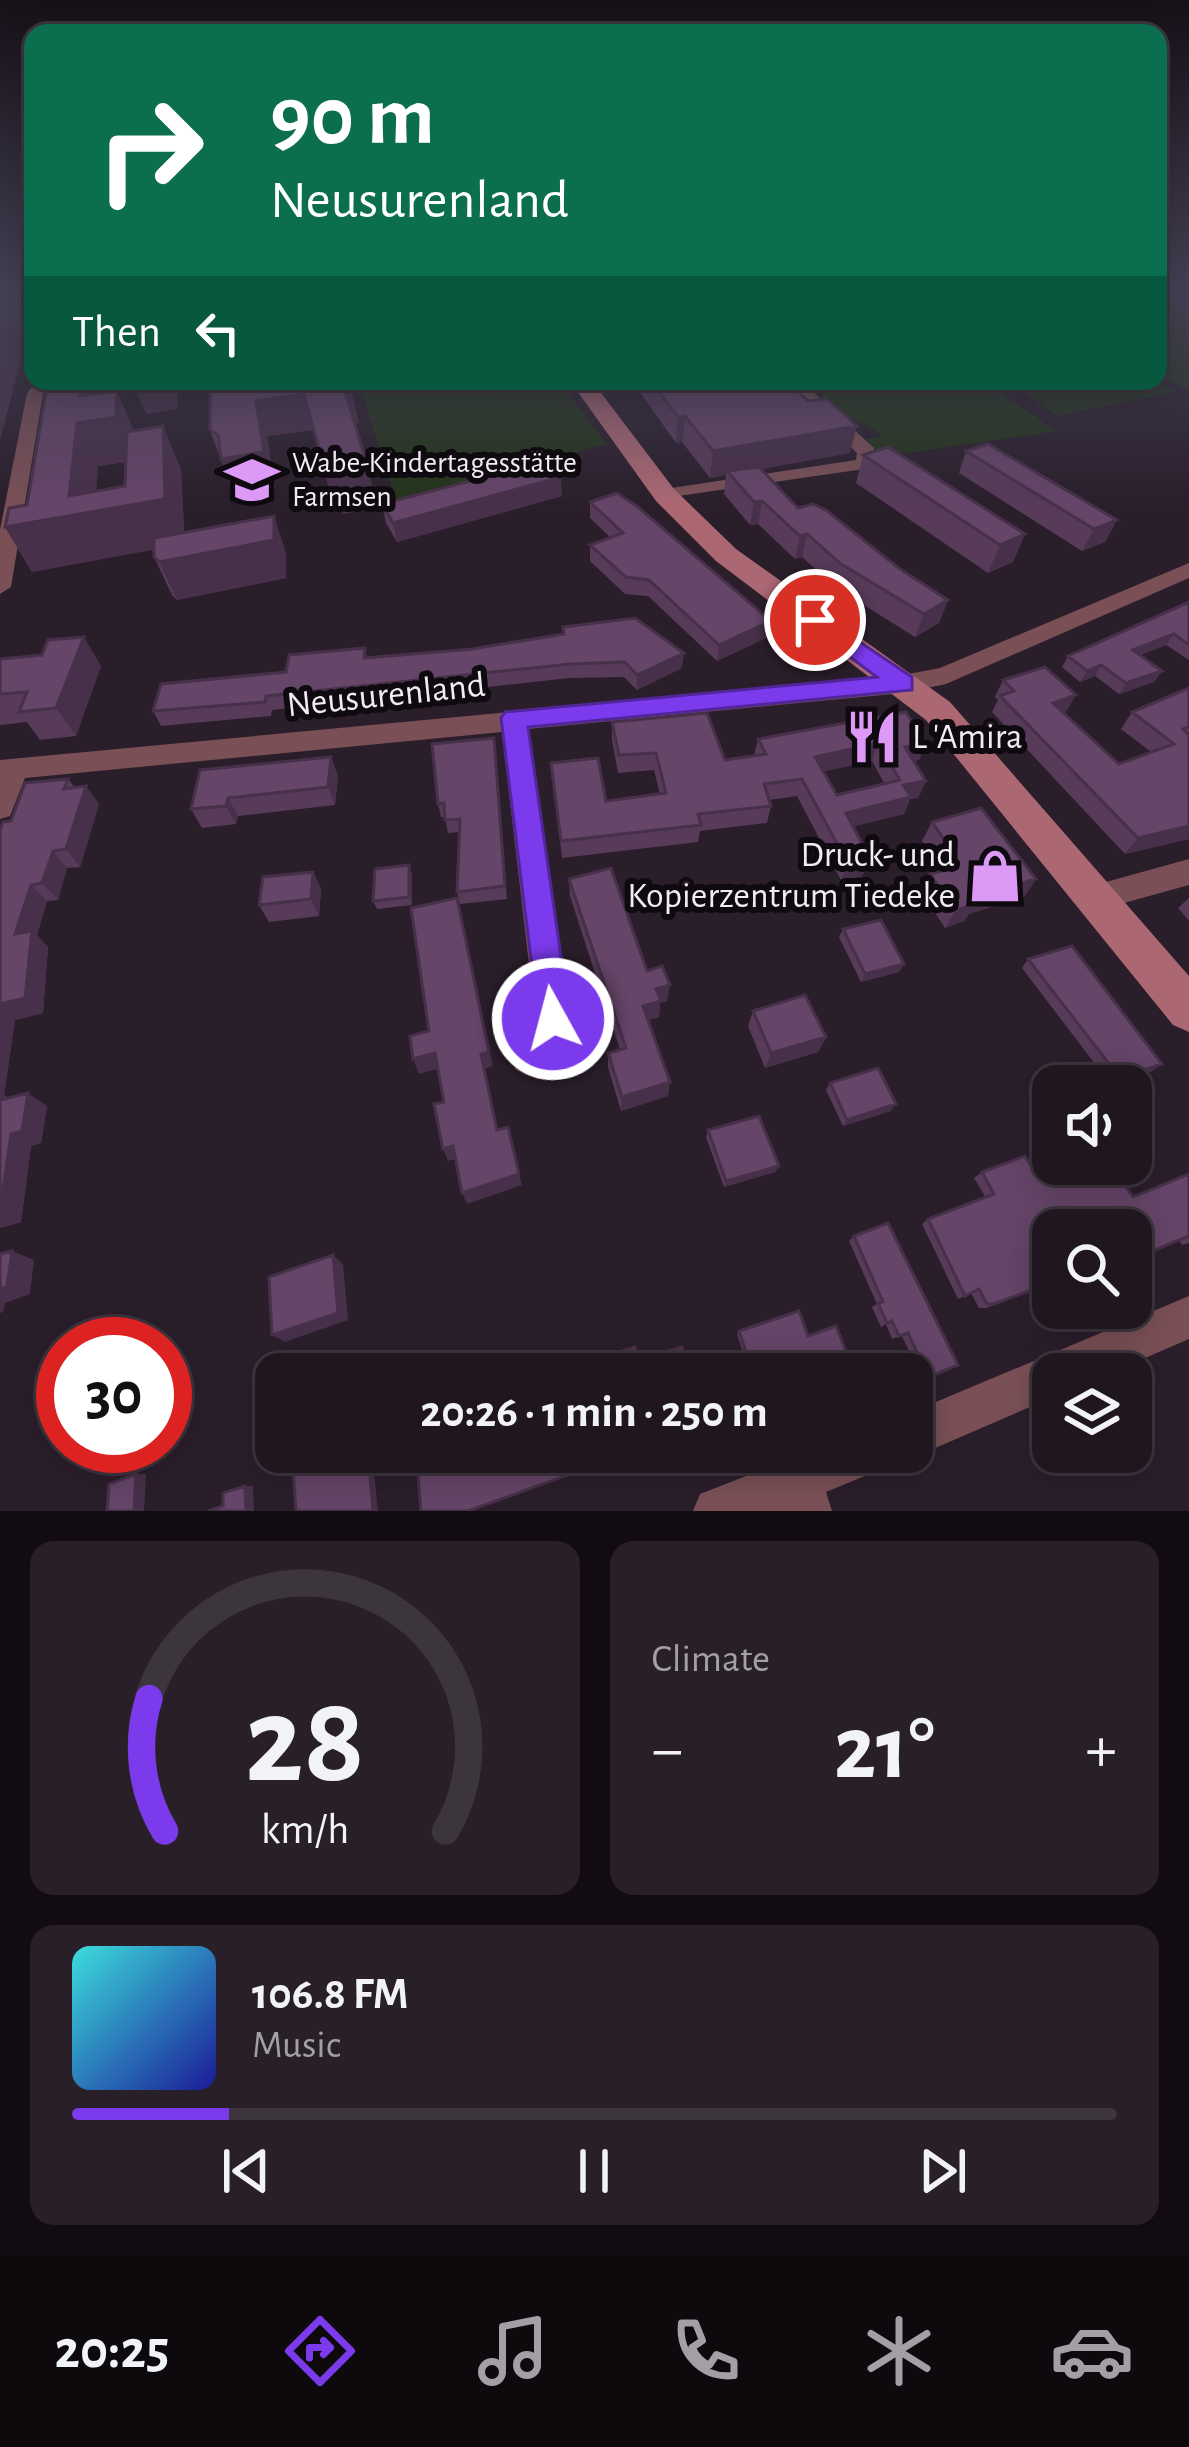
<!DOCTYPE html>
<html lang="en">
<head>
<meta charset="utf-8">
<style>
	:root { --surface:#201620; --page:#281f29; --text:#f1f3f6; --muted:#a29fa5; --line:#3d353e; --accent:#7c3aed }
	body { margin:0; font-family:"Alegreya Sans",sans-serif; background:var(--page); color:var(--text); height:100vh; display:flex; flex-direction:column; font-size:45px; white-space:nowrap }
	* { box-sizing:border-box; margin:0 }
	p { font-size:39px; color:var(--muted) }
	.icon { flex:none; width:66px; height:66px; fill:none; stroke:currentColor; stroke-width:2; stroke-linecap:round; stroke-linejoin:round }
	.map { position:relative; height:1511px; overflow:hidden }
	.panel { display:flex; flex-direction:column; gap:30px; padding:30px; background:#120c12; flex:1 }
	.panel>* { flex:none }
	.banner { position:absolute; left:24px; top:24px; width:1143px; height:366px; border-radius:24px; box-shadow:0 6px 30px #0003,0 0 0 3px var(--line); background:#0b6e4f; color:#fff; overflow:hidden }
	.tools { position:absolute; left:1032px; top:1065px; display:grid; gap:24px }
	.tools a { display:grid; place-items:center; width:120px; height:120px; border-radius:24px; background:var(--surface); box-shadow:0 6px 30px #0003,0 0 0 3px var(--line); font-size:60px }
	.speed { position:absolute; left:36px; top:1317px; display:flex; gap:24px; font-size:60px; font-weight:700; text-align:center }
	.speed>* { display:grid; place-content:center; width:156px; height:156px; border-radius:50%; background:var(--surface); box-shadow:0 6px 30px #0003,0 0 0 3px var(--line); line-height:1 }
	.speed .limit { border:18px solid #d22; background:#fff; color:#111 }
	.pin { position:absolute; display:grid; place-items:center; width:102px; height:102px; color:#fff; margin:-51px; border:6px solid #fff; border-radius:50%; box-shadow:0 3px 12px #0007 }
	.me { position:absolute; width:132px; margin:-66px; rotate:353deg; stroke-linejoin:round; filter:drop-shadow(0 0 9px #0008) }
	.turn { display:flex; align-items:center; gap:42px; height:252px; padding:0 48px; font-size:54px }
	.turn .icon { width:156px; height:156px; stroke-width:2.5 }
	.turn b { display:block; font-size:84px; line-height:102px }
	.then { display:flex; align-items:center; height:114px; padding:0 48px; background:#0003; gap:24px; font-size:45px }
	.big { font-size:90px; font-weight:700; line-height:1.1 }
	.panel .widget { flex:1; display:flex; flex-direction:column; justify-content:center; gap:18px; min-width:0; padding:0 42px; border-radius:24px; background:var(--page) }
	.panel .dial { align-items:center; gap:0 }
	.dial svg { height:312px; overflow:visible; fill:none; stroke:var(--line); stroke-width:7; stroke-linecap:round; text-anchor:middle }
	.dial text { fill:var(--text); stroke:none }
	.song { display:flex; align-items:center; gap:36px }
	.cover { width:144px; height:144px; border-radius:18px; background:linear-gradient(135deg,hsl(180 70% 55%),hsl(240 70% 35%)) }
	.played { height:12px; border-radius:6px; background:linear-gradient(90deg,var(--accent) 15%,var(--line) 15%) }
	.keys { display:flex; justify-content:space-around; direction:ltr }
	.heat { display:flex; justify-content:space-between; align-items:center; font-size:66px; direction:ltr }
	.panel .tiles { flex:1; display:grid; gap:30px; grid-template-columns:1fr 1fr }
	.widget:last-child { grid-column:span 2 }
	.trip { position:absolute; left:255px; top:1353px; width:678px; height:120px; border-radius:24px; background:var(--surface); box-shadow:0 6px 30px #0003,0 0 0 3px var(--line); font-weight:700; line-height:120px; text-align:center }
	.tabs { display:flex; height:192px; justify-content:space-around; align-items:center; background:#0d090d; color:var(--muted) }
	.tabs .icon { width:84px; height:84px }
	.tabs .current { color:var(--accent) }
	.tabs b { font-size:54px; color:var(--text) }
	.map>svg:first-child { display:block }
	.green { fill:#23341a }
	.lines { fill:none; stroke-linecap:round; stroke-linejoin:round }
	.street { fill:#7a5056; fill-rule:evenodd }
	.secondary { fill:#ab6873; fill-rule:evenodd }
	.wall { fill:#573b59; fill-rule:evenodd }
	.shaded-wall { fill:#473049 }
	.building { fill:#654568; stroke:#473049; stroke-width:3; fill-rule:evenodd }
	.route { fill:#7c3aed; stroke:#51269a; stroke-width:3 }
	.labels { text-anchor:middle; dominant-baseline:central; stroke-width:12; stroke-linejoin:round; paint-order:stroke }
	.far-poi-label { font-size:30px; fill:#f3ebf4; stroke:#0f0a10; text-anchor:start }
	.street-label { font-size:36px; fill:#f3ebf4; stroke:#0f0a10 }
	.poi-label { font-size:36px; fill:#f3ebf4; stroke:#0f0a10; text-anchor:start }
</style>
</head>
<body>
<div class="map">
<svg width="1189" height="1511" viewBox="0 0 1189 1511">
	<rect width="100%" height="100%" fill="#2a1e2b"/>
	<path class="green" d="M1158,296L1189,312V391L1158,373Z
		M358,381H559L607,444L396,500Z
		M806,381H983L1056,431L874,458L860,441L883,435L836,410Z
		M1007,381H1157L1176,392L1057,416Z"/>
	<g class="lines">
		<path class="street" d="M37,381H54L43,394L11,587L0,594V530L27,393Z
			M783,381H801L874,448L871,468L658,499V491L665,489L856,460L857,453Z
			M1189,563V578L946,684L903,693L528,729L569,1011L592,1032L598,1044L592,1056L580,1061L556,1045L542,1070L529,1076L516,1070L511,1058L535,1016L502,732L25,778L10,816L0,819V760L903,675L940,668Z
			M1189,859V885L1095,911L1084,907L1080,898L1084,889L1095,885Z
			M1189,1296V1339L1108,1374H1053V1397L912,1458L898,1452H912V1412Z
			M808,1452H891L884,1468L826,1492L832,1511H693L700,1494Z"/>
		<path class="secondary" d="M570,381H592L674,489L736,549L950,702L1189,976V1032L1173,1025L926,720L716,561L656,501Z"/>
	</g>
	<path class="wall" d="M48,381H104L103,393L134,430L181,469L184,532L286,553V578L177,600L172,595L154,557V549L32,572L5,527L27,505ZM126,462L125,486L96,491L98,466Z
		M632,381H787L850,453L761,469L798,508L948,600L939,623L915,637L835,587L802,557L795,559L758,524L750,525L724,494L726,475L710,478L682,442L676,443Z
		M257,382L359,423H355L377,507L343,514L337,491L330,492L313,430L267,436L275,488L234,495L210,430Z
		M966,451L1117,520L1105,542L1082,551L959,473Z
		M863,455L1025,534L1013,562L988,573L856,483Z
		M562,496L397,542L386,523L382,504Z
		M590,502L771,621L768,637L717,661L648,596L625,594L590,561V545L610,537L590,518Z
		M1189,602V660L1166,645L1140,655L1162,671L1154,682L1119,694L1095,676L1080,682L1062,667L1068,656Z
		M563,627L682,668L637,690L624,677L570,678L272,710L271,716L161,726L153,711L365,648L367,658L472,649L563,635Z
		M0,659L101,666L76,736L40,740L27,722L0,725Z
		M1003,680L1066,712L1064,713L1119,764L1151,752L1121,729L1132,712L1189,688V839L1125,854L992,712L998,700L995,697Z
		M612,722L725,760L754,756L758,739L926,743L919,760L914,761L926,781L918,798L910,799L904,814L853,826L870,859L862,876L841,880L797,796L769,800L771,806L767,823L700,831L698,842L562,858L551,763L606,801L660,794L654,770L618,773L612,740ZM872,761L884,783L837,795L823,771Z
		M495,751L507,899L460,904L457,892L460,832L448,833L445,817H441L438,804Z
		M331,757L338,776L335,805L238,816L236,824L202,828L191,809Z
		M68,779L75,788L86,786L99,804L80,867L67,868L58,900L47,901L37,935L48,947L43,1013L15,1020L4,1095L9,1098L47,1106L41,1143L31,1146L21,1222L0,1228L11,821Z
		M932,822L1036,879L1024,897L969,914L964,921L945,928L921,892L939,864L922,841Z
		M409,865L412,874V905L377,909L373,901Z
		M313,872L321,889L319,916L269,922L259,905Z
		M569,879L647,971L667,1001L660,1003L659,1017L648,1020L668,1096L621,1111L608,1067V1053L620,1050L570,896Z
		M1189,898V921L1178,908Z
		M843,929L899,972L861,982L839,937Z
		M1028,959L1162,1064L1152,1071L1111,1085L1022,968Z
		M753,1011L826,1037L818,1052L765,1068L748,1026Z
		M830,1083L891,1111L843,1126L826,1090Z
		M708,1130L779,1166L775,1172L724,1187L706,1137Z
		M982,1172L1036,1173L1133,1197L1189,1174V1243L1182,1245L1179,1241L1131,1230L1053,1283L986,1308H979L971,1293L958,1299L922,1224L928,1219L986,1198L974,1178Z
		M854,1236L958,1365L922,1379L902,1336L892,1339L886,1324L881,1327L872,1307L877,1304L849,1241Z
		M739,1331L808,1336L744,1356L737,1334Z"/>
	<path class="shaded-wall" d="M7,293H33V314L0,440V314Z
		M82,381H104L101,420L117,391L135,433V460L98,466L95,512L165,499L163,426L181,469L185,544L32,572L5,527L69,496Z
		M132,381H177L178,409L146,414Z
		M252,381H257L260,401L304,394L313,430L267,436L275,488L234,495L221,459Z
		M344,388H351L359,423L352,424Z
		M685,416L682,442L676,443L678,417Z
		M857,426L850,453L729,474L727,471L726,475L710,478L713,451Z
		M328,455L369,471L377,507L343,514L337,491L330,492L321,456Z
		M561,477L562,496L397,542L393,523Z
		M762,501L758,524L750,525L754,502Z
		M274,516L286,553V578L177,600L159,562Z
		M1117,520L1105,542L1082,551L1094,529Z
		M807,534L802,557L795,559L800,536Z
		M1025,534L1013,562L988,573L1000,545Z
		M948,600L939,623L915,637L924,614Z
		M771,621L768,637L717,661L719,645Z
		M1174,634L1166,645L1126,661L1133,650Z
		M84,637L101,666L76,736L56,708Z
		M684,653L682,668L637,690V675Z
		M1101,665L1095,676L1080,682L1087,671Z
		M1162,671L1154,682L1119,694L1126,683Z
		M1076,695L1066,712L1044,720L1053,703Z
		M878,743L872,761L809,775L815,757Z
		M926,743L919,760L897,765L905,747Z
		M331,757L338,776L335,805L328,787Z
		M926,781L918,798L910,799L904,814L840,830L846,813L903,785Z
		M86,786L99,804L80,867L66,849Z
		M228,798L238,816L236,824L226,806Z
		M1189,826V839L1125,854L1138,838Z
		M53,851L67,868L58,900L42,883Z
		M870,859L862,876L841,880L848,864Z
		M409,865L412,874V905L409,897Z
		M313,872L321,889L319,916L311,899Z
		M1036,879L1024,897L969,914L964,921L945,928L955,911L972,899Z
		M31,885L47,901L37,935L48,947L43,1013L15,1020L4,1095L13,1101L0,1109V1004L15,934Z
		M457,898L493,1066L484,1069L481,1054Z
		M904,964L899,972L861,982L865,974Z
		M670,985L667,1001L660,1003L659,1017L642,1022L643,1006L656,989Z
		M826,1037L818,1052L765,1068L771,1053Z
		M435,1053L441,1068L419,1074L413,1059Z
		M1162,1064L1152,1071L1111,1085L1120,1078Z
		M670,1082L668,1096L621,1111L622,1097Z
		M28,1093L47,1106L41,1143L31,1146L21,1222L0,1228V1210L11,1134Z
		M896,1104L891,1111L843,1126L847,1120Z
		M453,1146L458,1158L448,1161L443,1149Z
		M779,1166L775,1172L724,1187L726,1181Z
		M519,1174L522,1185L467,1204L462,1193Z
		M12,1251L34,1260L30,1294L5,1303L3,1312L0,1313V1289Z
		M333,1255L343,1264L348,1320L285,1342L272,1335Z
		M368,1452H372L378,1511H373Z
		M136,1474H146L144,1511H134Z
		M245,1486H253L254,1511H246Z"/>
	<path class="building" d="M0,293H7L0,314Z
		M48,381H82L80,396L117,391L116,417L77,423L69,496L125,486L127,432L163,426L165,499L5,527L9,508L27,505Z
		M210,381H252L253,383L265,381H348L351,388H344L369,471L333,477L328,455L321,456L304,394L256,401L264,452L221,459L218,435L210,430Z
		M651,381H787L808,401L827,399L857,426L713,451L685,416L678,417Z
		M988,444L1117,520L1094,529L966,451Z
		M888,447L1025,534L1000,545L863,455Z
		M546,461L561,477L393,523L382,504Z
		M759,467L798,508L813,504L826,510L900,569L948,600L924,614L841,564L807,534L800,536L762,501L754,502L727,471Z
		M617,493L638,507L771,621L719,645L649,580L626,577L590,545L623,533L590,502Z
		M274,516V540L159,562L154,557V538Z
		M1189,602V645L1174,634L1133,650L1162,671L1126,683L1101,665L1087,671L1068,656Z
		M635,618L684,653L637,675L625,662L570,664L266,696L265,702L153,711L161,684L286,672L289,655L365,648L364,658L472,649L564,634L563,627Z
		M84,637L56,708L19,712L27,692L0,694V659L42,655L48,640Z
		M1045,667L1076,695L1053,703L1119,764L1174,744L1132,712L1189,688V726L1183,729L1189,735V826L1138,838L1000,696L1014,691L1003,680Z
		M906,712L926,743L905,747L926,781L903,785L911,797L846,813L870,859L848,864L802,779L764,784L771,806L698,814L701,825L561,841L551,763L598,758L606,801L666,793L656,753L619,755L612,722L707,713L725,760L766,754L758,739ZM878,743L900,780L837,795L815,757Z
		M494,738L505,886L457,892L460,819L445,820L444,803L438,804L432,744Z
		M331,757L328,787L228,798L226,806L191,809L200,770Z
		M68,779L64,789L86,786L66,849L53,851L42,883L31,885L15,934L32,931L25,998L0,1004V830L3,822L11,821L25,783Z
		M981,808L1036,879L972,899L975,904L955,911L930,874L950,869L942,858L954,854L932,822Z
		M409,865V897L373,901L375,869Z
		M611,868L647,971L662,966L670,985L656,989L661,1001L643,1006L670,1082L622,1097L608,1053L626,1048L569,879Z
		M313,872L311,899L259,905L263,877Z
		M457,898L489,1052L481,1054L497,1130L508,1127L519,1174L462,1193L453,1146L443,1149L434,1104L444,1102L435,1053L413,1059L410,1036L429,1031L411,908Z
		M881,920L904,964L865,974L843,929Z
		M1072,946L1162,1064L1120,1078L1028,959Z
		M805,995L826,1037L771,1053L753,1011Z
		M878,1068L896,1104L847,1120L830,1083Z
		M28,1093L22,1131L11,1134L0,1210V1100Z
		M759,1116L779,1166L726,1181L708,1130Z
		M1025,1156L1036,1173L1059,1164H1110L1133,1197L1189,1174V1236L1131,1260V1230H1053V1282L994,1304H987L979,1289L965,1296L928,1219L994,1194L982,1172Z
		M888,1223L958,1365L929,1377L908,1333L899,1336L892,1321L887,1323L878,1303L883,1302L854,1236Z
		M12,1251L7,1287L0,1289V1254Z
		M333,1255L338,1313L272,1335L269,1277Z
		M799,1311L808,1336L836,1326L855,1374H691L747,1355L739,1331Z
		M635,1347L638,1361L682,1347L690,1374H549Z
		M337,1452H368L373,1511H296L293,1468Z
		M416,1452H599L601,1463L468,1511H421Z
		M136,1474L134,1511H107L109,1484Z
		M245,1486L246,1511H208L223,1506V1493Z"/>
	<linearGradient id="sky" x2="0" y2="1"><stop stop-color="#171018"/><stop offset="0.58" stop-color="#444155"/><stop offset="1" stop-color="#444155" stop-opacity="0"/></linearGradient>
	<rect width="1189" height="505" fill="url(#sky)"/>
	<path class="route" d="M815,612L912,677V690L528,727L570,1019L565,1031L553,1036L540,1031L501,718L505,712L877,677L807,625V615Z"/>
	<defs>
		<symbol id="school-bare" viewBox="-9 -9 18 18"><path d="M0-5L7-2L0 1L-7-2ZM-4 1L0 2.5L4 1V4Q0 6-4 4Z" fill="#dc99f5" stroke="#0f0a10" stroke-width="2.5" paint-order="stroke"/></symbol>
		<symbol id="restaurant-bare" viewBox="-9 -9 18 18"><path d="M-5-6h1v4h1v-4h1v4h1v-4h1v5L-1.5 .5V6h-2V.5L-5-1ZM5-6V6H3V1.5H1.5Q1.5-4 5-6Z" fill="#dc99f5" stroke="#0f0a10" stroke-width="2.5" paint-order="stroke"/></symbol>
		<symbol id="shop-bare" viewBox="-9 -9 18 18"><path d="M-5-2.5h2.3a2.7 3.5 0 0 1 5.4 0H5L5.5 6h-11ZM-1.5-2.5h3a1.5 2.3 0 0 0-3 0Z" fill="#dc99f5" stroke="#0f0a10" stroke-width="2.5" paint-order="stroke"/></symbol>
	</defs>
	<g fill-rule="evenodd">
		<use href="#school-bare" x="214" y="442" width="76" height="76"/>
		<use href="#restaurant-bare" x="834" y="699" width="76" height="76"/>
		<use href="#shop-bare" x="957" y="838" width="76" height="76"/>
	</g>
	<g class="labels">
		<g class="far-poi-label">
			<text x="292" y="463">Wabe-Kindertagesstätte<tspan x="292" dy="34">Farmsen</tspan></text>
		</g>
		<g class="street-label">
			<text transform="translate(386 695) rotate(-6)">Neusurenland</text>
		</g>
		<g class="poi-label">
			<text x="912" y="737">L 'Amira</text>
			<text x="955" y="855" text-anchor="end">Druck- und<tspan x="955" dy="41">Kopierzentrum Tiedeke</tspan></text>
		</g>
	</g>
</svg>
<div class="tools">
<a><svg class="icon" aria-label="sound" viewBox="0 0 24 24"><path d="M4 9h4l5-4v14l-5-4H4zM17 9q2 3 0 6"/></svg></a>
<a><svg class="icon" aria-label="search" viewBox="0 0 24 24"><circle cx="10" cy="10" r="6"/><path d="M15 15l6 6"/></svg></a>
<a><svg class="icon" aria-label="layers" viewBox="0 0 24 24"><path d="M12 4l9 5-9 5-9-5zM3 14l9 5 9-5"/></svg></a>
</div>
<div class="speed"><div class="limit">30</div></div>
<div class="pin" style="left:815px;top:620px;background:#d93025"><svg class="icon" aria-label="arrive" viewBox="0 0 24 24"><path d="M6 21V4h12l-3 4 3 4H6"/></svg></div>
<svg class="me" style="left:553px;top:1019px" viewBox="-20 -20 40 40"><circle r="17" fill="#7c3aed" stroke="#fff" stroke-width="3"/><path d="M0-11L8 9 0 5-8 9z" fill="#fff"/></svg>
<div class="trip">20:26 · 1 min · 250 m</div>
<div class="banner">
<div class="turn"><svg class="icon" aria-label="right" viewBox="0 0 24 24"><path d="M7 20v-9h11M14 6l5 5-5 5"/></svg><div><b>90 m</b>Neusurenland</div></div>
<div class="then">Then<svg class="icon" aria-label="left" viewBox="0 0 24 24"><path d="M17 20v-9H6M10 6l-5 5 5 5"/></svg></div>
</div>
</div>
<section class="panel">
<div class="tiles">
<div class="widget dial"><svg viewBox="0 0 100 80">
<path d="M14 69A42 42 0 1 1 86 69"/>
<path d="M14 69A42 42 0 0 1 10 35" stroke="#7c3aed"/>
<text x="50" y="56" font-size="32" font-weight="700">28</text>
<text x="50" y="72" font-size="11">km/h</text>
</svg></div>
<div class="widget"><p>Climate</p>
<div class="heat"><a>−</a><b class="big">21°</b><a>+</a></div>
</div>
<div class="widget">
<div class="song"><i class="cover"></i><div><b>106.8 FM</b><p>Music</p></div></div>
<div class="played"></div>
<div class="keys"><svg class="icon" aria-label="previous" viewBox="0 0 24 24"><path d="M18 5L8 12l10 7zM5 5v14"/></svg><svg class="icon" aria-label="pause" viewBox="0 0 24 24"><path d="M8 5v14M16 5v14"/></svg><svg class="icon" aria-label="next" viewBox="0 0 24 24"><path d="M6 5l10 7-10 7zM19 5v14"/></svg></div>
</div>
</div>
</section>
<nav class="tabs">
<b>20:25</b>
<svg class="icon current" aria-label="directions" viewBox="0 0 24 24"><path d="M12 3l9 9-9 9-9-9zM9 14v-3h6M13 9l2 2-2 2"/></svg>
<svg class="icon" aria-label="music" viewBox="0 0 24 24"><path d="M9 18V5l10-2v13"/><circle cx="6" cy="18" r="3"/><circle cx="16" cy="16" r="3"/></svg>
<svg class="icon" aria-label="phone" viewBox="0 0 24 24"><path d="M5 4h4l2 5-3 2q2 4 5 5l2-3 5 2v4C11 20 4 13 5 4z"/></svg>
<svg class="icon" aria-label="climate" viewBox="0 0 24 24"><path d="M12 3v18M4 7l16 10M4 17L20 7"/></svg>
<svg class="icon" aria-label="car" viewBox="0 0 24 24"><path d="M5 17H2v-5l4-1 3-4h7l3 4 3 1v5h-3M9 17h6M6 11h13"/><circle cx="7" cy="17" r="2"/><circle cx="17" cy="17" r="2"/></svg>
</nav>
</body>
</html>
